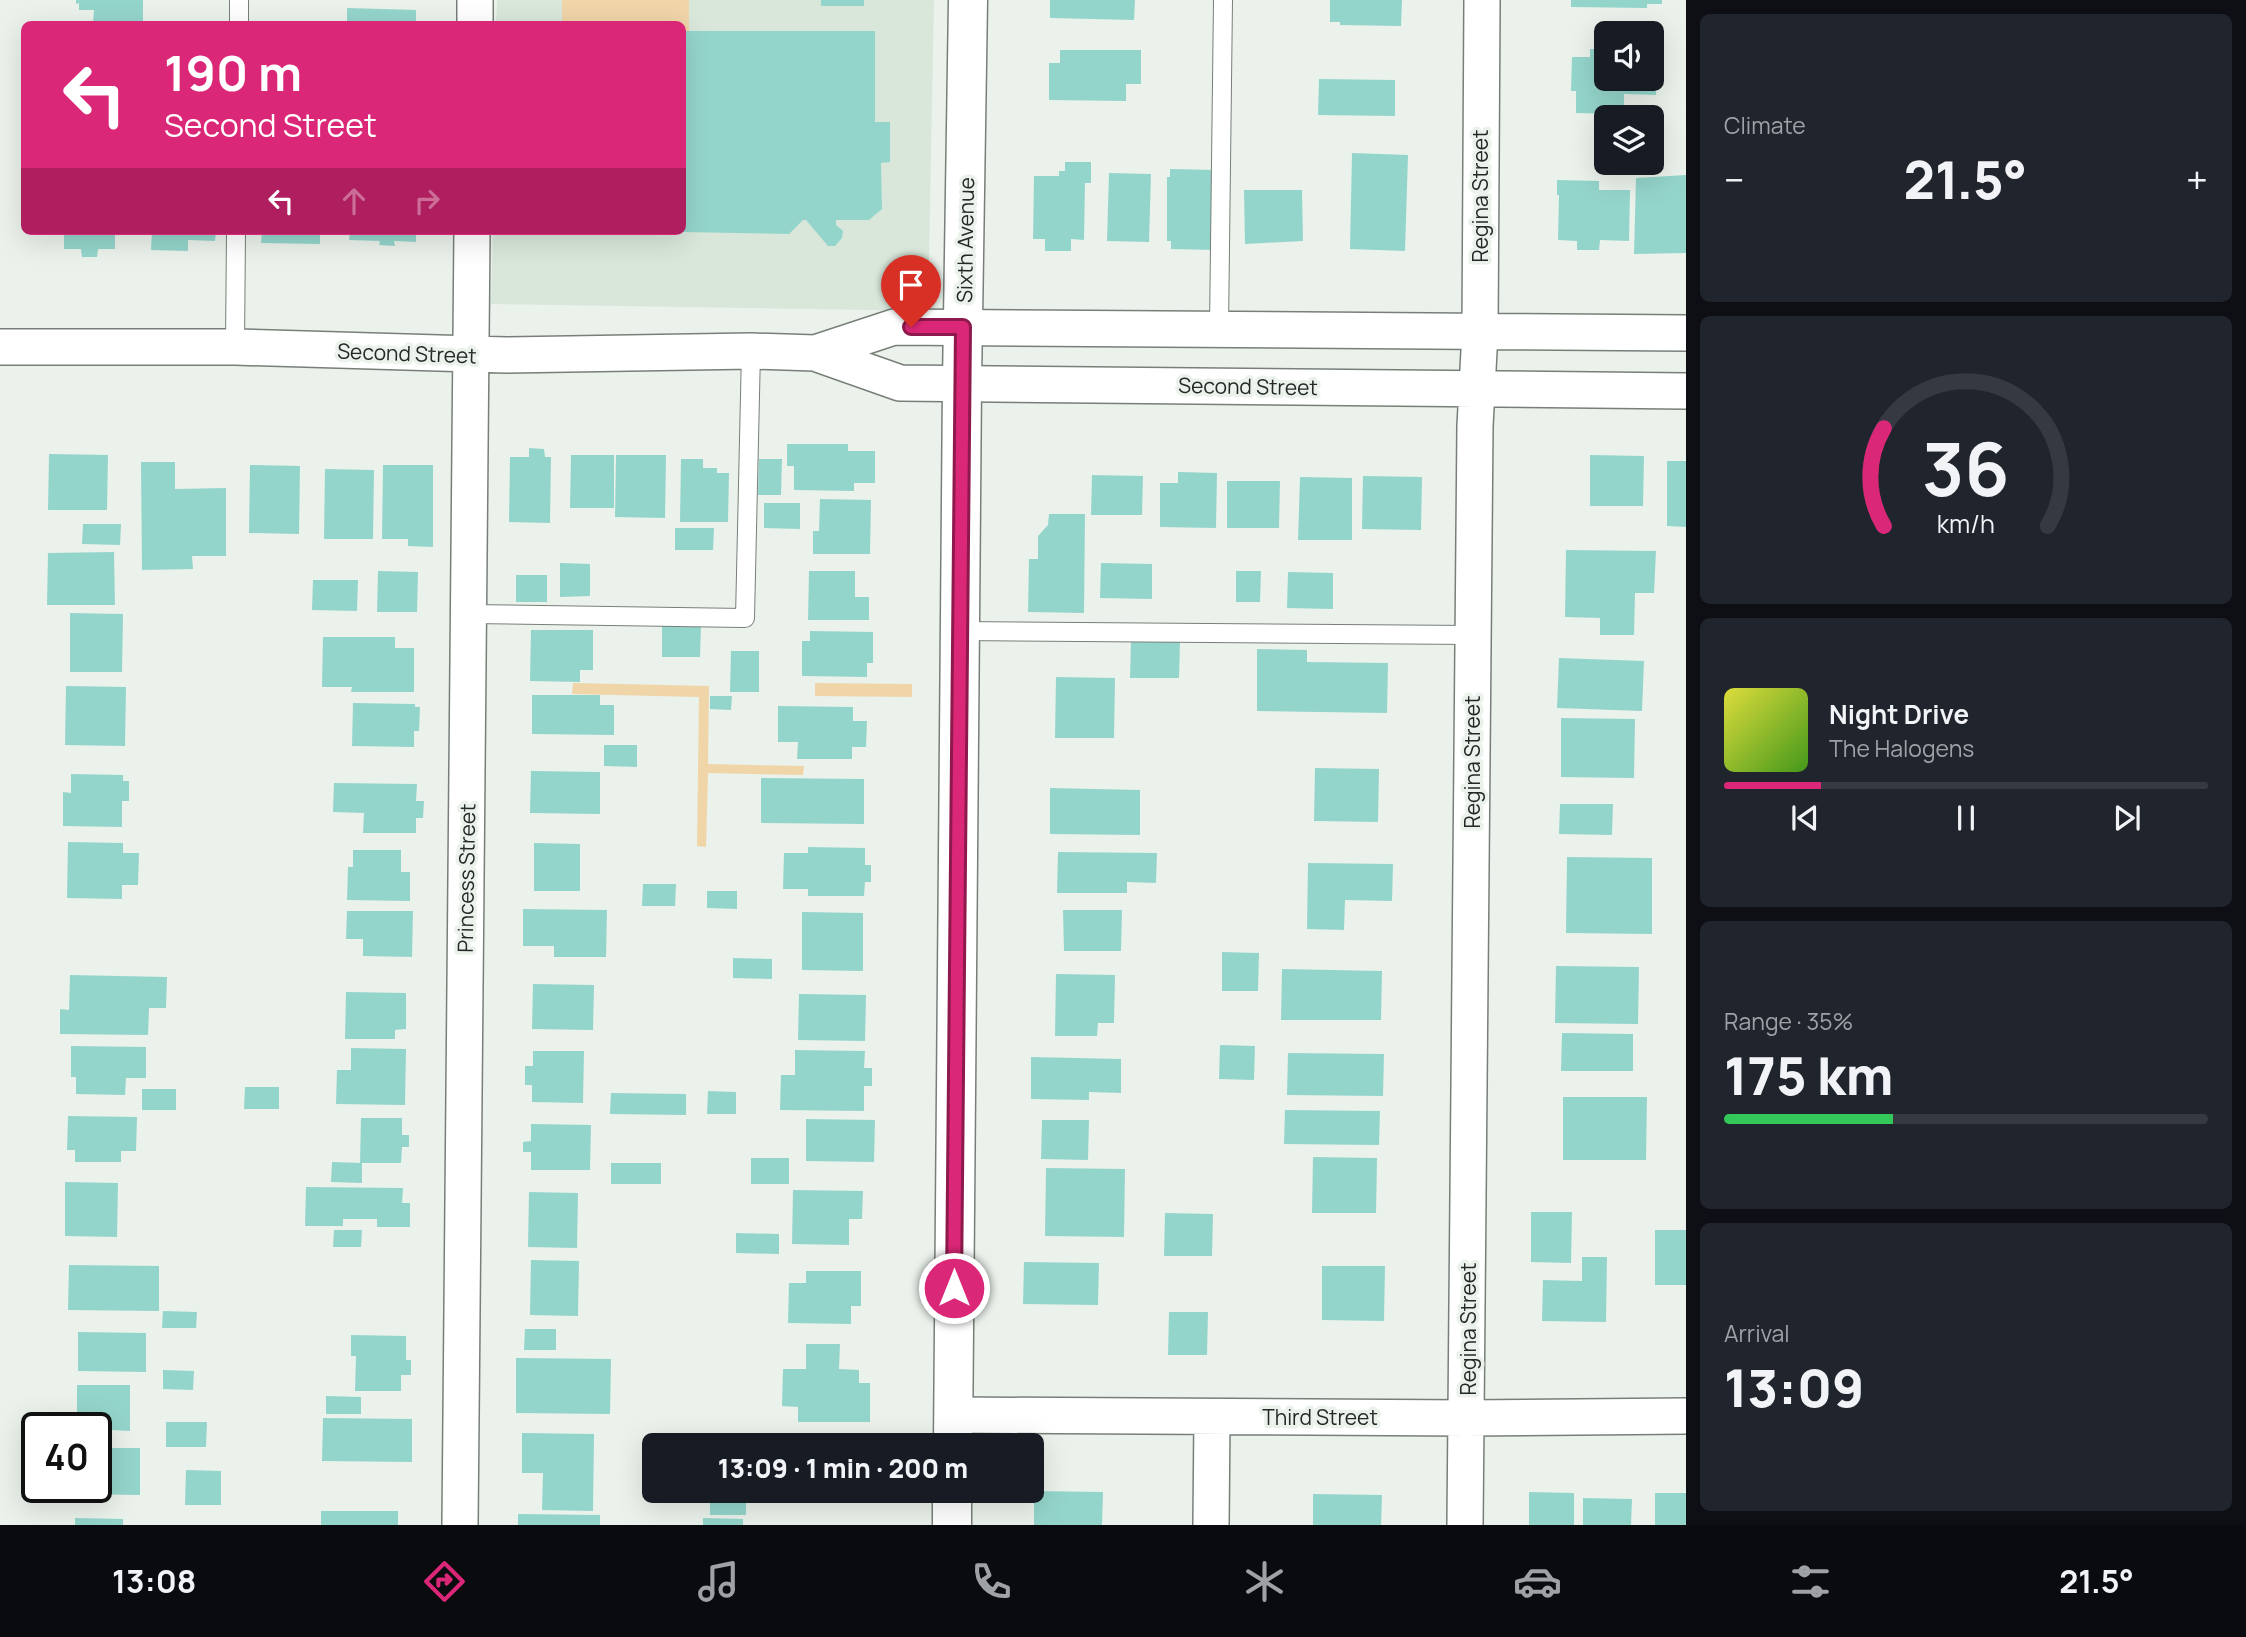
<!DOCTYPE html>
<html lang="en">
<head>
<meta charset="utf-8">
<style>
	:root { --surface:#171b24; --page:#20242c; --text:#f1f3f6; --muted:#9ea1a6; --line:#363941; --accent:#db2777 }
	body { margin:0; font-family:Manrope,sans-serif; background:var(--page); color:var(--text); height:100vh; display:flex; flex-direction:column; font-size:26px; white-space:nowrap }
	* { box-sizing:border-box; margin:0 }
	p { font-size:23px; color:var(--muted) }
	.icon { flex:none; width:38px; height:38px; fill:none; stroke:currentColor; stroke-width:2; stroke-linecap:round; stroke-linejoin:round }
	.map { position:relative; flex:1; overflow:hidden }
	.sheet { display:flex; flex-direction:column; gap:14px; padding:14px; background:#0d0f14; width:560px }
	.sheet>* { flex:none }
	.hud { position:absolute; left:21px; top:21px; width:665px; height:214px; border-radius:10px; box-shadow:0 7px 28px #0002; background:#db2777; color:#fff; overflow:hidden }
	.tools { position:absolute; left:1594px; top:21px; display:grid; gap:14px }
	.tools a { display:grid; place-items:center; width:70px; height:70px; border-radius:10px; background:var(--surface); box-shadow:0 7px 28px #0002; font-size:35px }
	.speed { position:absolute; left:21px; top:1412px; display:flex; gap:14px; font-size:35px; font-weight:700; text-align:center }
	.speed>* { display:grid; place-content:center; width:91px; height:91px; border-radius:50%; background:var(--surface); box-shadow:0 7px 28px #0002; line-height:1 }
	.speed .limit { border:4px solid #111; border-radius:10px; background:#fff; color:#111 }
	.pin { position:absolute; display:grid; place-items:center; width:60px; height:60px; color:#fff; margin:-72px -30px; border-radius:50% 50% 50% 0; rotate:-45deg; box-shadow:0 0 7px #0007 }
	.pin .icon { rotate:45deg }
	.me { position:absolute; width:77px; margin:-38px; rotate:0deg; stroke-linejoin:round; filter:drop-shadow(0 0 5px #0008) }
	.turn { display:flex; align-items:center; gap:24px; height:147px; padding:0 28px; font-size:32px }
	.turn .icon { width:91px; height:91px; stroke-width:2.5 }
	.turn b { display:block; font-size:49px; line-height:60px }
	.lanes { display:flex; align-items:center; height:66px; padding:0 28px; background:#0003; justify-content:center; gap:35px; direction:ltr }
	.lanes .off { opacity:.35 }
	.big { font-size:52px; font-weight:800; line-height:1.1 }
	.sheet .card { flex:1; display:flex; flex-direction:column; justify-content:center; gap:10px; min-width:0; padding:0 24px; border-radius:10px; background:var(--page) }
	.sheet .dial { align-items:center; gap:0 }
	.dial svg { height:182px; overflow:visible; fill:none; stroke:var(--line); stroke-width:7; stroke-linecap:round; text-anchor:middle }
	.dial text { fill:var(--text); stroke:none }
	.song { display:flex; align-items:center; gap:21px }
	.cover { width:84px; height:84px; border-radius:10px; background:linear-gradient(135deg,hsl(60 70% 55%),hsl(100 70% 35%)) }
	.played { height:7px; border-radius:4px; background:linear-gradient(90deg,var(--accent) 20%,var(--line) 20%) }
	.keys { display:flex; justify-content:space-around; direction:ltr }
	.heat { display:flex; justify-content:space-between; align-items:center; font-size:38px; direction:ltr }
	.charge { height:10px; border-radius:5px; background:linear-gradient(90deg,#34c759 35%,var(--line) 0) }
	.trip { position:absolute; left:642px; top:1433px; width:402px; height:70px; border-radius:10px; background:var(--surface); box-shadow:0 7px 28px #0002; font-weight:800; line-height:70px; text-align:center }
	.tabs { display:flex; height:112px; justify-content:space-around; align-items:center; background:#090b0e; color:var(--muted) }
	.tabs .icon { width:49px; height:49px }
	.tabs .active { color:var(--accent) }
	.tabs b { font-size:32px; color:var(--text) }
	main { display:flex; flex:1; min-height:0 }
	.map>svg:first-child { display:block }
	.built { fill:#d9e7db }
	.green { fill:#efd5a8 }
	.building { fill:#94d5cb }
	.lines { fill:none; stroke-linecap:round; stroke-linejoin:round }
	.lane-casing { stroke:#787f79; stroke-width:20 }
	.street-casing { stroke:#787f79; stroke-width:38 }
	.secondary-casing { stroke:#787f79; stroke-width:41 }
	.lane { stroke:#fff; stroke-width:18 }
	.street { stroke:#fff; stroke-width:35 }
	.secondary { stroke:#fff; stroke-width:38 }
	.route-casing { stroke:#8e194d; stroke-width:18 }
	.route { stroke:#db2777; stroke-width:12 }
	.labels { text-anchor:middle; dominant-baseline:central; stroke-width:7; stroke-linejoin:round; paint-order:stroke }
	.street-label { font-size:21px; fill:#252826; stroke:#eaf2eb }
</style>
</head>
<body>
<main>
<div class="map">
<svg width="1686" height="1525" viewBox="0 0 1686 1525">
	<rect width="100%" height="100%" fill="#eaf2eb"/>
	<path class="built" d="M497,0H934L928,311L491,304L493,231H682V24H496Z"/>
	<path class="green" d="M562,0H689V31H683L682,24H562Z
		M573,683L709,686L708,764L804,766L803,775L708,773L706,847L697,846L699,697L572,694Z
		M815,683L912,684V697L815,696Z"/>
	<path class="building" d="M76,0H143V24H93L94,10H79V3L76,4Z
		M821,0H864V6H821Z
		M1050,0H1135L1134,20L1050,18Z
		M1330,0H1402L1401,26L1340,25V22H1330Z
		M1571,0H1662V4H1647V8L1571,7Z
		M347,8L416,10V24H347Z
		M682,31H875V122H890V162L881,163L882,209L869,220H836V225L843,231L842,238L835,246H828L806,220H803L789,234L682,232Z
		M1590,49H1606V79H1652V60H1657L1656,95L1624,94V114L1576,113V91H1571L1572,57H1590Z
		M1060,50H1141V84H1126V101L1049,100V63H1060Z
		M1319,79L1395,80V116L1318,115Z
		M1352,153L1408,155L1405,251L1350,249Z
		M1065,162H1091V183H1085L1084,240L1071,239V251H1045V239H1033L1034,176H1059V171H1065Z
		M1170,169L1216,170V250L1171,249V241H1167V177H1170Z
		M1109,173L1151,174L1149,242L1107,241Z
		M1686,175V253L1634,254L1636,178Z
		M1557,180L1599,181V190H1630L1629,241L1600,240L1599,250H1577V241L1558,240L1559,195H1557Z
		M1244,190H1302L1303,241L1245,244Z
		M64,231H115V249H98L97,257H82L81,249H64Z
		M152,231H216L215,241L188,240V251L151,250Z
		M262,231H320V244L261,243Z
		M350,231H416V242L394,241L395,246L379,245L380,241L349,240Z
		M787,444H848V451H875V483H854V491L794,490V466H787Z
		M529,448L544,449L545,457H551L550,523L509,522L510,457H529Z
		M49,454L108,455L107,510H48Z
		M571,455H614V508H570Z
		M616,455H666L665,518L615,517Z
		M1590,455L1644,456L1643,506H1590Z
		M681,459H703V468H717V473H729L728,522H680Z
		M759,459H782L781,495H758Z
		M1667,461H1686V527L1667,526Z
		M141,462H175V489L226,488V556H192L193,569L142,570Z
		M250,465L300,466L299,534L249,533Z
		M383,465H433V547L408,546V539H382Z
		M325,469L374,470L373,539H324Z
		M1178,472L1217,473L1216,528L1160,527V483H1178Z
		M1092,475L1143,476L1142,515H1091Z
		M1363,476L1422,477L1421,530L1362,529Z
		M1300,477L1352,478V540H1298Z
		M1227,481H1280L1279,528H1227Z
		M820,499L871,500L870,554H813V531H819Z
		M764,503H800V529L764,528Z
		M1049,514H1085L1084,613L1028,612L1029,559H1038V536L1048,525Z
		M83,524H121L120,545L82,544Z
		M675,528H714L713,550H675Z
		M1566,550L1656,551L1654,593H1635L1634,635H1600V618L1565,617Z
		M114,552L115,605H47L48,553Z
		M560,563L590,564V596L560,597Z
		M1101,563L1152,564V599L1100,598Z
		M378,571L418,572L417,612H377Z
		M809,571H855V597H869V620H808Z
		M1236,571H1261L1260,602H1236Z
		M1288,572L1333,573V609L1287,608Z
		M516,575H547V602H516Z
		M313,580H358L357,611L312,610Z
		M70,613L123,614L122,672H70Z
		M662,625H701L700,657H662Z
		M531,630H593V670H580V682L530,681Z
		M810,631L873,632V663H867V677L802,676V641H810Z
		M323,637H395V648H414V692H351L352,687H322Z
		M1131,641L1180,642L1179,678H1130Z
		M1257,649L1307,650V662L1388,663L1387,713L1257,711Z
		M731,651H759V692H730Z
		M1559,658L1644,661L1642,711L1557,708Z
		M1056,677L1115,678L1114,738H1055Z
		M66,686L126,687L125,746L65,745Z
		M532,695H600V705H614V735L532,734Z
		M710,696H732L731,710L710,709Z
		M353,703L415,704V707H420L419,731H414V747L352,746Z
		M778,706L853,707V721H867L866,747H852V759H797L798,742H778Z
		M1561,718L1635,719L1634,778L1561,777Z
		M604,745H637V767L604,766Z
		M1315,768L1379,769L1378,822L1314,821Z
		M531,771L600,772V814L530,813Z
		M71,774L123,775V781H129V801H122V827L63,826V792L71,793Z
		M761,778L864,779V824L761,823Z
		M334,783L417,784L416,801H424L423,818H416V833H363L364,813L333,812Z
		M1050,788L1140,790V835L1050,834Z
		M1560,804H1613L1612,835L1559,834Z
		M68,842L123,843V853H139L138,885H122V899L67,898Z
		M534,843L580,844V891H534Z
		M808,847L865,848V865H871V882H865L864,896H808V889H783L784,853H808Z
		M353,850H401V872H410V901L347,900L348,867H353Z
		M1058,852L1157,853L1156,883L1127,882V893H1057Z
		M1567,857L1652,858V934L1566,933Z
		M1308,863L1393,864L1392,901L1345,900L1344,930L1307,929Z
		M643,884H676L675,906H642Z
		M707,891H737V909L707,908Z
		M523,909L607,910L606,957H554V946H523Z
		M1063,910H1122L1121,951H1064Z
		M347,911H413L412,957L363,956V939H346Z
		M802,912L863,913V971L802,970Z
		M1222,952L1259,953L1258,991H1222Z
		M733,958L772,959V979L733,978Z
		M1556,966L1639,967L1638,1024L1555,1023Z
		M1282,969L1382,971L1381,1020H1281Z
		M1056,974L1115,975L1114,1023H1098L1097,1036H1055Z
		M70,975L167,977L166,1008H149L148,1035L60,1034V1009L69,1010Z
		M533,984L594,985L593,1030L532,1029Z
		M346,992L406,993V1029L395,1030V1039H345Z
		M799,994L866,995L865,1041L798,1040Z
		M1562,1033L1633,1034V1071H1561Z
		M1220,1045L1255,1046L1254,1080L1219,1079Z
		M71,1046L146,1047V1078H126L125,1095L76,1094V1077H71Z
		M351,1048L406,1049L405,1105L336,1104L337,1070H351Z
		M795,1050L865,1051L864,1068H872V1086H864V1111L780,1110L781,1075H795Z
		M533,1051H584L583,1103L532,1102V1085H525V1066H533Z
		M1288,1053L1384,1054L1383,1096L1287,1095Z
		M1031,1057L1121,1059V1093L1089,1092V1100L1031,1099Z
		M245,1087H279V1109H244Z
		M142,1089H176V1110H142Z
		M708,1091L736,1092V1114H707Z
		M611,1093L686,1094V1115L610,1114Z
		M1563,1097H1647L1646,1160H1563Z
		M1285,1110L1380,1111L1379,1145L1284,1144Z
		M68,1116L137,1117L136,1151H121V1162H75V1150H67Z
		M361,1118H402V1135H409V1147H402L401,1163H360Z
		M806,1119L875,1120L874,1162L806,1161Z
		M1042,1120H1089L1088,1160L1041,1159Z
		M531,1124L591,1125L590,1170H531V1152H523V1142L531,1141Z
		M1313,1157L1377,1158L1376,1213H1312Z
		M751,1158H789V1184H751Z
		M332,1162L362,1163V1183L331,1182Z
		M611,1163H661V1184H611Z
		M1046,1168L1125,1169L1124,1237L1045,1236Z
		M65,1182L118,1183L117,1237L65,1236Z
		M306,1187L403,1188L402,1203H410V1227H377V1219H343V1226H305Z
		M793,1190L863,1191L862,1219H849V1245L792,1244Z
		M529,1192L578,1193L577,1248L528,1247Z
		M1531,1212H1572L1571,1263L1531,1262Z
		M1165,1213L1213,1214L1212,1256H1164Z
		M334,1230H362L361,1247H333Z
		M1655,1230H1686V1285H1655Z
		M736,1233L779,1234V1254L736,1253Z
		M1582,1257H1607L1606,1322L1542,1321L1543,1280L1582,1281Z
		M531,1260L579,1261L578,1316L530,1315Z
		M1024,1262L1099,1263L1098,1305L1023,1304Z
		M69,1265L159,1266V1311L68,1310Z
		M1322,1266H1385L1384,1321L1322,1320Z
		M806,1271H861V1306H851V1324L788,1323L789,1283H806Z
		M163,1311L197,1312L196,1328H162Z
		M1169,1312H1208L1207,1355H1168Z
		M525,1329H556V1350H524Z
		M78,1332L146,1333V1372L78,1371Z
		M351,1335L406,1336V1360H411V1375H401V1391H355L356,1356H351Z
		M806,1344H840L839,1369L859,1370V1383H870V1422H798V1407L782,1406L783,1369H806Z
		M516,1358L611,1359L610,1414L516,1413Z
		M163,1370L194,1371L193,1390L163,1389Z
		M77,1385H130V1431L77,1428Z
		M326,1396L361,1397V1414H326Z
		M323,1418L412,1419V1462L322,1461Z
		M166,1422H207L206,1447H166Z
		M522,1433L594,1434L593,1511L542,1510L543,1473H522Z
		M816,1439L855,1440V1446H816Z
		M96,1448H140V1495L74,1494V1488H96Z
		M186,1470L221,1471V1505H185Z
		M710,1491H746V1515H710Z
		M816,1491H855V1494H816Z
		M1034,1491L1103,1492L1102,1525H1034Z
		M1529,1492L1574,1493V1525H1529Z
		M1655,1493H1686V1525H1655Z
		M1313,1494L1382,1495L1381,1525H1313Z
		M1583,1498L1632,1499L1631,1525H1583Z
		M321,1511H398V1525H321Z
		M518,1514L600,1515V1525H518Z
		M75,1518L123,1519V1525H75Z
		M703,1518L743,1519V1525H703Z"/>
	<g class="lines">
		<defs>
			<path id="lane" d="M239,24V0
				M1219,329L1223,0
				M235,347L236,231
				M469,614L745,618L751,351
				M960,631L1473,635"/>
			<path id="street" d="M475,24V0
				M0,347H235L506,355L751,351L815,353L900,383L1686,391
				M815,353L894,327L1686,333
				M953,1415L1467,1418L1686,1416
				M460,1525L472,231
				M1211,1525L1212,1417
				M1465,1525L1475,426L1480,332L1482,0"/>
			<path id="secondary" d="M953,1446L962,383L968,0
				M952,1525V1491"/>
		</defs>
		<use href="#lane" class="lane-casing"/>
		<use href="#street" class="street-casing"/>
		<use href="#secondary" class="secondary-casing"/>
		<use href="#lane" class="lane"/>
		<use href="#street" class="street"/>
		<use href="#secondary" class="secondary"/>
	</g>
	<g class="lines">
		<defs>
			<path id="route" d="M911,327H963L954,1288"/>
		</defs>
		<use href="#route" class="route-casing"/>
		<use href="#route" class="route"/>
	</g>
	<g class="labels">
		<g class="street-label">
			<text transform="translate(1480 196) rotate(-90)">Regina Street</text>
			<text transform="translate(965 240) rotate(-89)">Sixth Avenue</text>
			<text transform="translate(407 353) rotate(2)">Second Street</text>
			<text transform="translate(1248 386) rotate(1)">Second Street</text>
			<text transform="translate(1472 762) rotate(-90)">Regina Street</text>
			<text transform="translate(466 878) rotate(-89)">Princess Street</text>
			<text transform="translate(1468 1329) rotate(-90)">Regina Street</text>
			<text x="1320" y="1417">Third Street</text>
		</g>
	</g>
</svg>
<div class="tools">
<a><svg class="icon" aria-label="sound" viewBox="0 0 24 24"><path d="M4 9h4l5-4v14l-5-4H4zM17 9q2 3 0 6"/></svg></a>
<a><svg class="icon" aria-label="layers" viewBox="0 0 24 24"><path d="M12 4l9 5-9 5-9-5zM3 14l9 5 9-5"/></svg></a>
</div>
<div class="speed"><div class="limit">40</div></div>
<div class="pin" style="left:911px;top:327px;background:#d93025"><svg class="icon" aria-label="arrive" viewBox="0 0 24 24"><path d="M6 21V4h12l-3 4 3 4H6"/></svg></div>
<svg class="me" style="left:954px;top:1288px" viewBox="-20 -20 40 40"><circle r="17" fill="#db2777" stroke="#fff" stroke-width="3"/><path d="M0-11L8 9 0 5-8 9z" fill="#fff"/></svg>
<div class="trip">13:09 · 1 min · 200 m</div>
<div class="hud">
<div class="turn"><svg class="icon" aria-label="left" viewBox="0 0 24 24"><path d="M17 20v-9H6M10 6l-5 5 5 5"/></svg><div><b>190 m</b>Second Street</div></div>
<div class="lanes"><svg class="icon" aria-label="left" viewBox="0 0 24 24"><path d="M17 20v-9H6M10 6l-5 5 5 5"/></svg><svg class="icon off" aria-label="ahead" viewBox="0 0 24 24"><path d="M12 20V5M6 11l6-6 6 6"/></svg><svg class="icon off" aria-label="right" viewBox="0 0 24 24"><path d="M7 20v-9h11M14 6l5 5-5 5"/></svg></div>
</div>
</div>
<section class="sheet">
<div class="card"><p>Climate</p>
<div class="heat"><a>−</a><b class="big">21.5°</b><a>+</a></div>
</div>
<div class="card dial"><svg viewBox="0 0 100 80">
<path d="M14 69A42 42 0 1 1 86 69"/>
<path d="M14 69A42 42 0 0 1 14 26" stroke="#db2777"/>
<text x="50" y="56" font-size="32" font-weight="700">36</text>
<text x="50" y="72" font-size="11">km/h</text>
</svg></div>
<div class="card">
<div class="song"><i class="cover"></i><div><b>Night Drive</b><p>The Halogens</p></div></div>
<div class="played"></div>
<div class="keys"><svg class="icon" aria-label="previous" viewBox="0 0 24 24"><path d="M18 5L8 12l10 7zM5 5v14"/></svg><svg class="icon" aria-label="pause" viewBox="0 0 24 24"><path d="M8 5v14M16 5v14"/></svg><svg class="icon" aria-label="next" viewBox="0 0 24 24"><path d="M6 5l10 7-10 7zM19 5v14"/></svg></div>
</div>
<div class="card"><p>Range · 35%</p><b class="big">175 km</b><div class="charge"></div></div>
<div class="card"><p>Arrival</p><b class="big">13:09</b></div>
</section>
</main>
<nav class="tabs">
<b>13:08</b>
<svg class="icon active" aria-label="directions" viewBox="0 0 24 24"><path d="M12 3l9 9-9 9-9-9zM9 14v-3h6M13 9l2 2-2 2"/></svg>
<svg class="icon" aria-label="music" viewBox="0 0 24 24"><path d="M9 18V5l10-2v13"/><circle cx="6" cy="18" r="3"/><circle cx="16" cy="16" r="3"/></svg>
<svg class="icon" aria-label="phone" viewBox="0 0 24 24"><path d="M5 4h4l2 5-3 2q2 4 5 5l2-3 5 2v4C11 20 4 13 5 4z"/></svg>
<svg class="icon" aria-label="climate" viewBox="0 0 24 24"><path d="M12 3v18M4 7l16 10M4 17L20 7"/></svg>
<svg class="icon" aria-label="car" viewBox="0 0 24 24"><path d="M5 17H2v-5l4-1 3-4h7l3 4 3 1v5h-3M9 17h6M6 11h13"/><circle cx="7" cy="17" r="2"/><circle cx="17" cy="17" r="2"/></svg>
<svg class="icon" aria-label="filters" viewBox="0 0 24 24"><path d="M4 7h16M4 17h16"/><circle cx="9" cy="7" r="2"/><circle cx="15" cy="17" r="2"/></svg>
<b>21.5°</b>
</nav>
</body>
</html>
